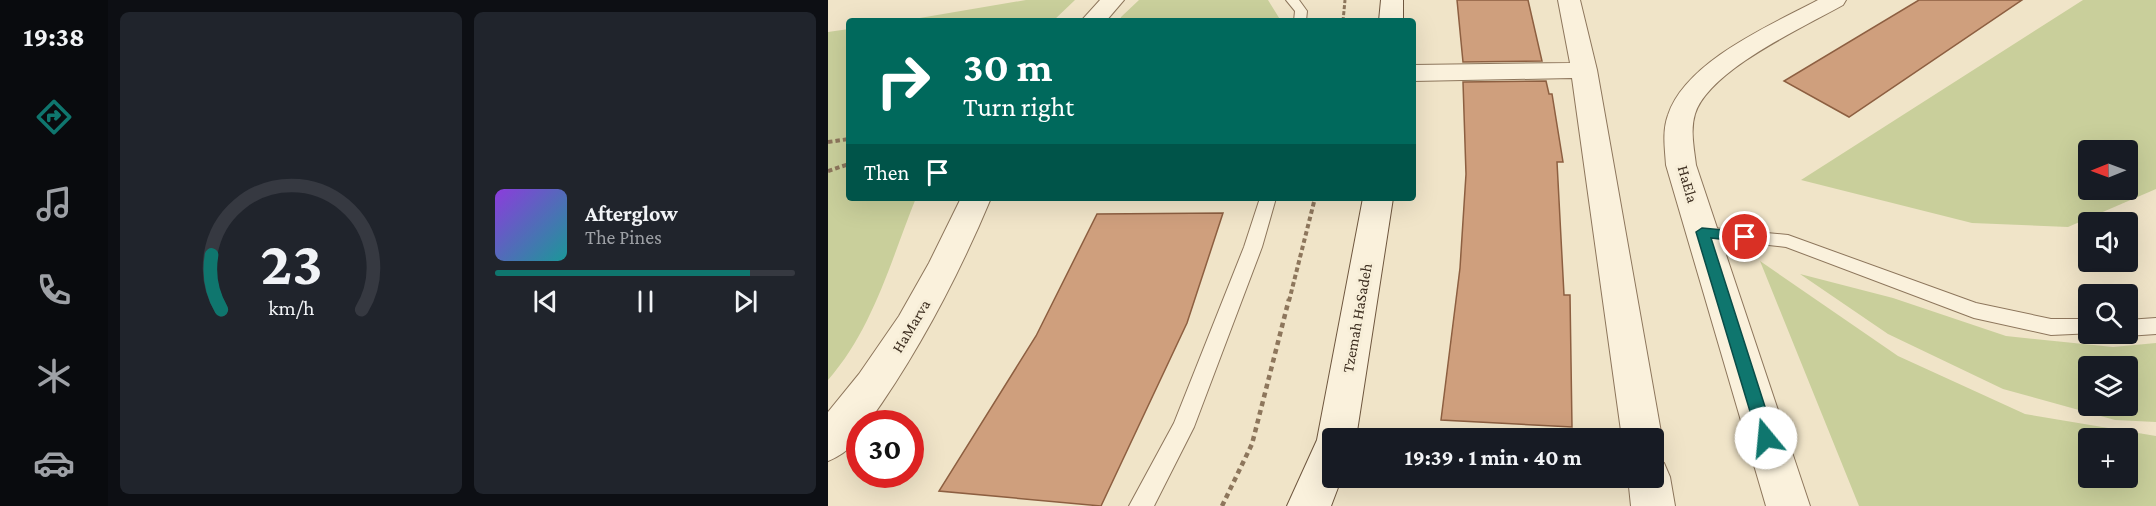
<!DOCTYPE html>
<html lang="en">
<head>
<meta charset="utf-8">
<style>
	:root { --surface:#171b24; --page:#20242c; --text:#f1f3f6; --muted:#9ea1a6; --line:#363941; --accent:#0f766e }
	body { margin:0; font-family:"Crimson Pro",serif; background:var(--page); color:var(--text); height:100vh; display:flex; flex-direction:column; font-size:22px; white-space:nowrap }
	* { box-sizing:border-box; margin:0 }
	p { font-size:20px; color:var(--muted) }
	.icon { flex:none; width:33px; height:33px; fill:none; stroke:currentColor; stroke-width:2; stroke-linecap:round; stroke-linejoin:round }
	.map { position:relative; flex:1; overflow:hidden }
	.panel { display:flex; flex-direction:column; gap:12px; padding:12px; background:#0d0f14; width:720px }
	.panel>* { flex:none }
	.banner { position:absolute; left:18px; top:18px; width:570px; height:183px; border-radius:6px; box-shadow:0 6px 24px #0002; background:#00695c; color:#fff; overflow:hidden }
	.needle { width:39px; rotate:269deg }
	.fabs { position:absolute; left:1250px; top:140px; display:grid; gap:12px }
	.fabs a { display:grid; place-items:center; width:60px; height:60px; border-radius:6px; background:var(--surface); box-shadow:0 6px 24px #0002; font-size:30px }
	.speed { position:absolute; left:18px; top:410px; display:flex; gap:12px; font-size:30px; font-weight:700; text-align:center }
	.speed>* { display:grid; place-content:center; width:78px; height:78px; border-radius:50%; background:var(--surface); box-shadow:0 6px 24px #0002; line-height:1 }
	.speed .limit { border:9px solid #d22; background:#fff; color:#111 }
	.pin { position:absolute; display:grid; place-items:center; width:51px; height:51px; color:#fff; margin:-26px; border:3px solid #fff; border-radius:50%; box-shadow:0 2px 6px #0007 }
	.me { position:absolute; width:66px; margin:-33px; rotate:343deg; stroke-linejoin:round; filter:drop-shadow(0 0 4px #0008) }
	.turn { display:flex; align-items:center; gap:21px; height:126px; padding:0 18px; font-size:27px }
	.turn .icon { width:78px; height:78px; stroke-width:2.5 }
	.turn b { display:block; font-size:42px; line-height:51px }
	.then { display:flex; align-items:center; height:57px; padding:0 18px; background:#0003; gap:12px; font-size:22px }
	.panel .widget { flex:1; display:flex; flex-direction:column; justify-content:center; gap:9px; min-width:0; padding:0 21px; border-radius:9px; background:var(--page) }
	.panel .dial { align-items:center; gap:0 }
	.dial svg { height:156px; overflow:visible; fill:none; stroke:var(--line); stroke-width:7; stroke-linecap:round; text-anchor:middle }
	.dial text { fill:var(--text); stroke:none }
	.song { display:flex; align-items:center; gap:18px }
	.cover { width:72px; height:72px; border-radius:9px; background:linear-gradient(135deg,hsl(270 70% 55%),hsl(180 70% 35%)) }
	.played { height:6px; border-radius:3px; background:linear-gradient(90deg,var(--accent) 85%,var(--line) 85%) }
	.keys { display:flex; justify-content:space-around; direction:ltr }
	.panel .tiles { flex:1; display:grid; gap:12px; grid-template-columns:repeat(2,1fr) }
	.trip { position:absolute; left:494px; top:428px; width:342px; height:60px; border-radius:6px; background:var(--surface); box-shadow:0 6px 24px #0002; font-weight:700; line-height:60px; text-align:center }
	main { display:flex; flex:1; min-height:0 }
	.tab-bar { display:flex; flex-direction:column; width:108px; justify-content:space-around; align-items:center; background:#090b0e; color:var(--muted) }
	.tab-bar .icon { width:42px; height:42px }
	.tab-bar .active { color:var(--accent) }
	.tab-bar b { font-size:27px; color:var(--text) }
	.map>svg:first-child { display:block }
	.green { fill:#c9cf9b; fill-rule:evenodd }
	.building { fill:#cf9f7d; stroke:#8d5f41; stroke-width:1.5 }
	.lines { fill:none; stroke-linecap:round; stroke-linejoin:round }
	.lane-casing { stroke:#8d765c; stroke-width:2 }
	.street-casing { stroke:#8d765c; stroke-width:2 }
	.secondary-casing { stroke:#6f573f; stroke-width:2 }
	.path-far2 { stroke:#8d765c; stroke-width:3; stroke-dasharray:4 2; stroke-linecap:butt }
	.path-far1 { stroke:#8d765c; stroke-width:4; stroke-dasharray:4.5 3; stroke-linecap:butt }
	.path { stroke:#8d765c; stroke-width:4.5; stroke-dasharray:5 4; stroke-linecap:butt }
	.lane { fill:#faf1dc; fill-rule:evenodd }
	.street { fill:#faf1dc; fill-rule:evenodd }
	.secondary { fill:#faf1dc; fill-rule:evenodd }
	.route { fill:#0f766e; stroke:#0a4d48; stroke-width:1.5 }
	.labels { text-anchor:middle; dominant-baseline:central; stroke-width:6; stroke-linejoin:round; paint-order:stroke }
	.street-label { font-size:16px; fill:#3d2e20; stroke:#f7eed8 }
</style>
</head>
<body>
<main>
<nav class="tab-bar">
<b>19:38</b>
<svg class="icon active" aria-label="directions" viewBox="0 0 24 24"><path d="M12 3l9 9-9 9-9-9zM9 14v-3h6M13 9l2 2-2 2"/></svg>
<svg class="icon" aria-label="music" viewBox="0 0 24 24"><path d="M9 18V5l10-2v13"/><circle cx="6" cy="18" r="3"/><circle cx="16" cy="16" r="3"/></svg>
<svg class="icon" aria-label="phone" viewBox="0 0 24 24"><path d="M5 4h4l2 5-3 2q2 4 5 5l2-3 5 2v4C11 20 4 13 5 4z"/></svg>
<svg class="icon" aria-label="climate" viewBox="0 0 24 24"><path d="M12 3v18M4 7l16 10M4 17L20 7"/></svg>
<svg class="icon" aria-label="car" viewBox="0 0 24 24"><path d="M5 17H2v-5l4-1 3-4h7l3 4 3 1v5h-3M9 17h6M6 11h13"/><circle cx="7" cy="17" r="2"/><circle cx="17" cy="17" r="2"/></svg>
</nav>
<section class="panel">
<div class="tiles">
<div class="widget dial"><svg viewBox="0 0 100 80">
<path d="M14 69A42 42 0 1 1 86 69"/>
<path d="M14 69A42 42 0 0 1 9 41" stroke="#0f766e"/>
<text x="50" y="56" font-size="32" font-weight="700">23</text>
<text x="50" y="72" font-size="11">km/h</text>
</svg></div>
<div class="widget">
<div class="song"><i class="cover"></i><div><b>Afterglow</b><p>The Pines</p></div></div>
<div class="played"></div>
<div class="keys"><svg class="icon" aria-label="previous" viewBox="0 0 24 24"><path d="M18 5L8 12l10 7zM5 5v14"/></svg><svg class="icon" aria-label="pause" viewBox="0 0 24 24"><path d="M8 5v14M16 5v14"/></svg><svg class="icon" aria-label="next" viewBox="0 0 24 24"><path d="M6 5l10 7-10 7zM19 5v14"/></svg></div>
</div>
</div>
</section>
<div class="map">
<svg width="1328" height="506" viewBox="0 0 1328 506">
	<rect width="100%" height="100%" fill="#f0e4c8"/>
	<path class="green" d="M198,0H247L225,21H74Z
		M311,0H440L453,21H292L293,17Z
		M1255,0H1328V189L1240,227L1144,223L973,180ZM1260,150H1299V189H1260Z
		M21,29V198H88C63,260 45,329 0,380V32Z
		M932,261L1070,356L1197,414L1328,436V506H1031ZM1260,438H1299V477H1260Z
		M972,274L1065,298L1178,336L1285,347L1328,343V422L1287,420L1175,389L1060,334ZM1260,366H1299V405H1260Z"/>
	<path class="building" d="M629,0H700L714,61L635,62Z
		M1091,0H1194L1021,117L956,81Z
		M718,81L721,94H724L735,162H729L736,295H742L744,427L613,420L632,268L638,174L635,82Z
		M395,213L359,323L273,506L111,491L208,336L269,214Z"/>
	<g class="lines">
		<defs>
			<path id="lane" d="M458,0H471L479,11L478,21H466L467,11Z
				M432,198H448L434,247L366,427L326,506H301L346,423L416,247Z
				M874,227L960,235L1148,303L1223,319H1260V333H1266L1223,335L1146,318L958,247L868,237L865,233L868,229Z
				M1328,318V334L1299,336L1292,333H1299V320Z"/>
			<path id="street" d="M272,0H296L278,21H253Z
				M730,0H752L769,70L834,438L828,451L825,452V438H794L744,78L585,81V65L742,63Z
				M990,0H1018L1015,5C976,27 881,70 867,114C862,130 866,148 868,165L982,506H938L838,165C837,149 834,131 840,115C858,61 943,25 990,0Z
				M133,198H163C130,277 90,353 40,423H32C32,442 17,454 0,461V412L31,374L71,316L101,263Z
				M825,459L836,463L842,477L847,506H803L800,477H825Z"/>
			<path id="secondary" d="M553,0H575V21H551Z
				M535,198H565L528,438H504V477H514L503,506H459L489,440Z"/>
		</defs>
		<use href="#lane" class="lane-casing"/>
		<use href="#street" class="street-casing"/>
		<use href="#secondary" class="secondary-casing"/>
		<path class="path-far2" d="M515,21L517,0"/>
		<path class="path-far1" d="M0,142L21,139
			M0,171L21,164
			M461,301L487,198"/>
		<path class="path" d="M394,506L424,444L461,299"/>
		<use href="#lane" class="lane"/>
		<use href="#street" class="street"/>
		<use href="#secondary" class="secondary"/>
	</g>
	<path class="route" d="M874,228L917,232L924,237L917,242L883,238L947,438L944,443L938,445L932,443L930,438L868,232Z"/>
	<g class="labels">
		<g class="street-label">
			<text transform="translate(860 184) rotate(74)">HaEla</text>
			<text transform="translate(529 318) rotate(-80)">Tzemah HaSadeh</text>
			<text transform="translate(83 326) rotate(-59)">HaMarva</text>
		</g>
	</g>
</svg>
<div class="fabs">
<a><svg class="needle" viewBox="-14 -14 28 28"><path d="M0-13l5 13h-10z" fill="#e53935"/><path d="M0 13l5-13h-10z" fill="#9ea1a6"/></svg></a>
<a><svg class="icon" aria-label="sound" viewBox="0 0 24 24"><path d="M4 9h4l5-4v14l-5-4H4zM17 9q2 3 0 6"/></svg></a>
<a><svg class="icon" aria-label="search" viewBox="0 0 24 24"><circle cx="10" cy="10" r="6"/><path d="M15 15l6 6"/></svg></a>
<a><svg class="icon" aria-label="layers" viewBox="0 0 24 24"><path d="M12 4l9 5-9 5-9-5zM3 14l9 5 9-5"/></svg></a>
<a>+</a>
</div>
<div class="speed"><div class="limit">30</div></div>
<div class="pin" style="left:917px;top:237px;background:#d93025"><svg class="icon" aria-label="arrive" viewBox="0 0 24 24"><path d="M6 21V4h12l-3 4 3 4H6"/></svg></div>
<svg class="me" style="left:938px;top:438px" viewBox="-20 -20 40 40"><circle r="19" fill="#fff"/><path d="M0-13L10 11 0 6-10 11z" fill="#0f766e"/></svg>
<div class="trip">19:39 · 1 min · 40 m</div>
<div class="banner">
<div class="turn"><svg class="icon" aria-label="right" viewBox="0 0 24 24"><path d="M7 20v-9h11M14 6l5 5-5 5"/></svg><div><b>30 m</b>Turn right</div></div>
<div class="then">Then<svg class="icon" aria-label="arrive" viewBox="0 0 24 24"><path d="M6 21V4h12l-3 4 3 4H6"/></svg></div>
</div>
</div>
</main>
</body>
</html>
